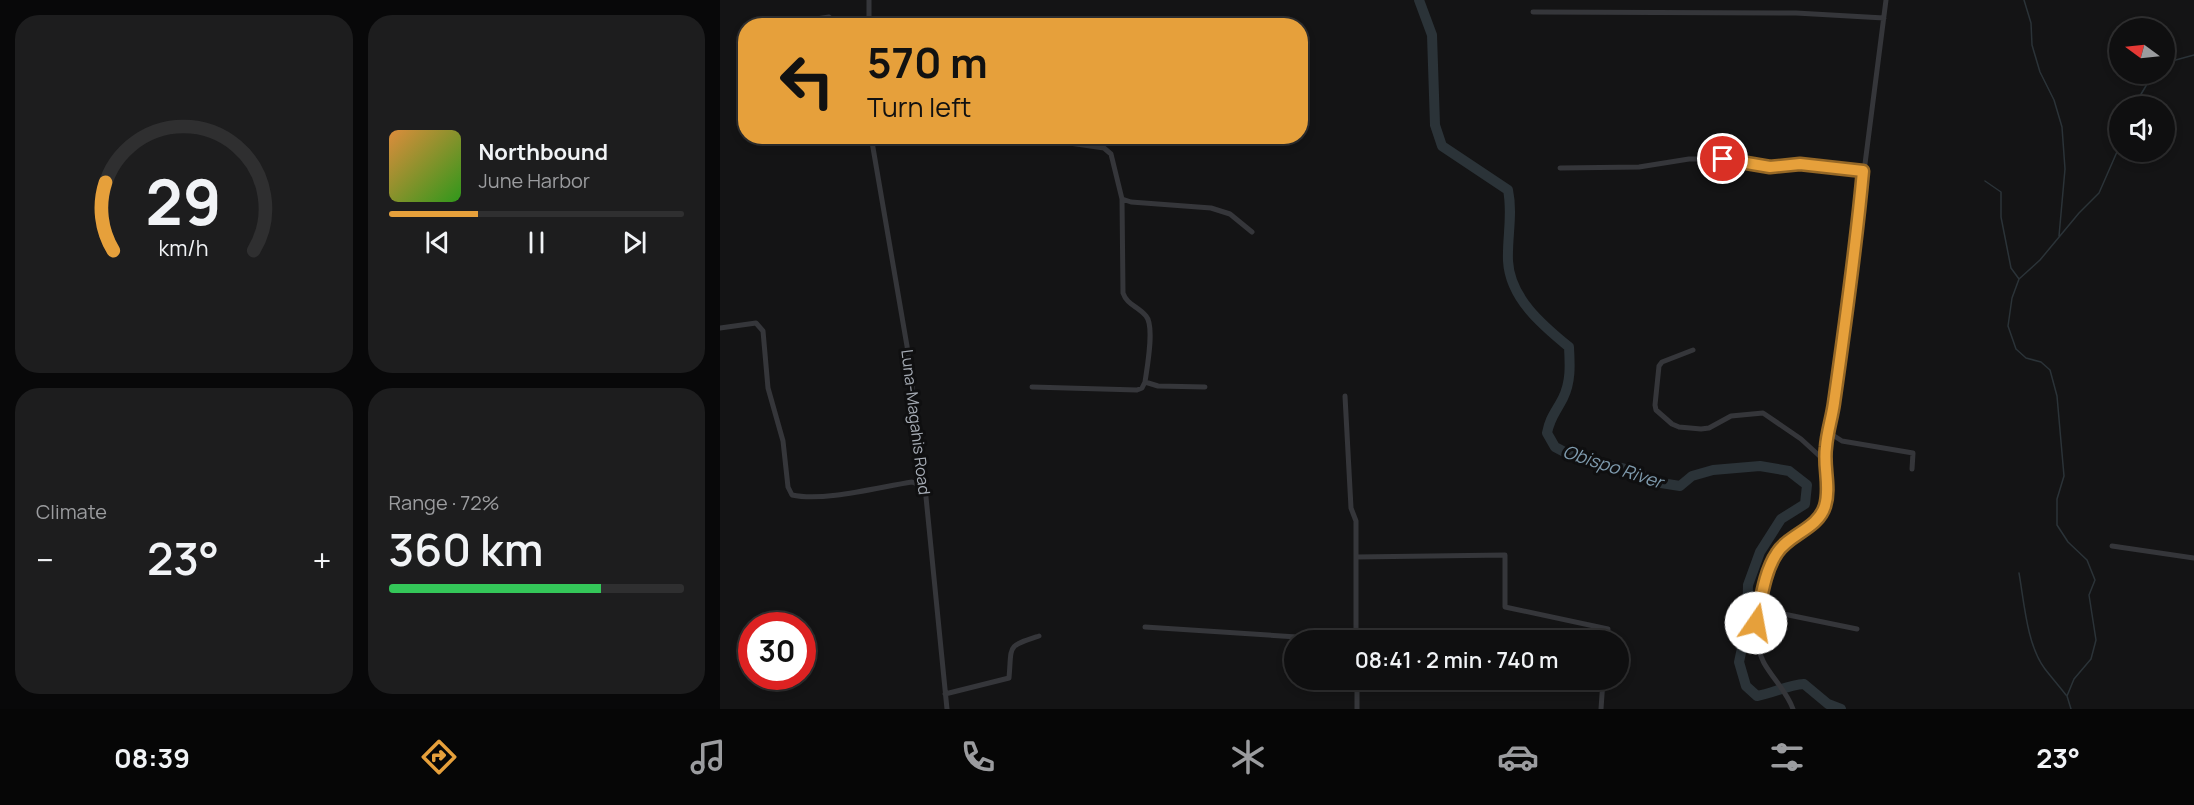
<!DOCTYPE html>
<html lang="en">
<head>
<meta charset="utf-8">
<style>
	:root { --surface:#0f0f10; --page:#1d1d1e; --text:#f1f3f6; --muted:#9b9c9f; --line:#2f2f30; --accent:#e6a03b }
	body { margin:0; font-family:Manrope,sans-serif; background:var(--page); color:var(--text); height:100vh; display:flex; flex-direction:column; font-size:22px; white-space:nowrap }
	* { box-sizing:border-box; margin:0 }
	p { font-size:20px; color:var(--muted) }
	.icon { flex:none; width:33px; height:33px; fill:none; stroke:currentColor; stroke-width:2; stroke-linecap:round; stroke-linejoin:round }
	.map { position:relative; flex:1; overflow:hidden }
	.details { display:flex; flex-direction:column; gap:15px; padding:15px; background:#080809; width:720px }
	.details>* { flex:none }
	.top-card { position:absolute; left:18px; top:18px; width:570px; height:126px; border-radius:24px; box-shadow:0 3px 9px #0003,0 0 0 2px var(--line); background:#e6a03b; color:#111; overflow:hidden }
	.needle { width:39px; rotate:285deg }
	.buttons { position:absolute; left:1389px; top:18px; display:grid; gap:12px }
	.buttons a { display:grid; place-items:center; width:66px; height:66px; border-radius:50%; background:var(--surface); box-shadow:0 3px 9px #0003,0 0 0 2px var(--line); font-size:30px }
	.speed { position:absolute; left:18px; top:612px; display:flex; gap:12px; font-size:30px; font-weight:700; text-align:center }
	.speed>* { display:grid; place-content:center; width:78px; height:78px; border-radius:50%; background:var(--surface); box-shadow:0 3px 9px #0003,0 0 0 2px var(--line); line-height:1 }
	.speed .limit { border:9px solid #d22; background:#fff; color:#111 }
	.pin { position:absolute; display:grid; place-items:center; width:51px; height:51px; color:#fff; margin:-26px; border:3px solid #fff; border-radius:50%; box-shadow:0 2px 6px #0007 }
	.me { position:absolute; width:66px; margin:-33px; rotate:12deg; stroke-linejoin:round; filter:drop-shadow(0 0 4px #0008) }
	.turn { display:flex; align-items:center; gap:21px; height:126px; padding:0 30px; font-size:27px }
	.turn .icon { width:78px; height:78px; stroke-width:2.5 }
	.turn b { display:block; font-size:42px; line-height:51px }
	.big { font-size:45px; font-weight:600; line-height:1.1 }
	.details .card { flex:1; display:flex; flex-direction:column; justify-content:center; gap:9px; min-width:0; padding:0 21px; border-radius:24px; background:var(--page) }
	.details .dial { align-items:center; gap:0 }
	.dial svg { height:156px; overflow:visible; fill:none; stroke:var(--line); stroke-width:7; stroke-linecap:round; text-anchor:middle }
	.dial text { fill:var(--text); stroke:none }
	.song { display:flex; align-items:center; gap:18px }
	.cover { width:72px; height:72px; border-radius:9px; background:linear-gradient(135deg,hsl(30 70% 55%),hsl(110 70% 35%)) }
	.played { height:6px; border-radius:3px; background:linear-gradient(90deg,var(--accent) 30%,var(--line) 30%) }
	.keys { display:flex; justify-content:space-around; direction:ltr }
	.heat { display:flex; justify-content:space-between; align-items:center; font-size:33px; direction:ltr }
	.charge { height:9px; border-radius:4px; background:linear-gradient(90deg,#34c759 72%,var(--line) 0) }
	.details .tiles { flex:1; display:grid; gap:15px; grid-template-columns:repeat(2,1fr) }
	.trip { position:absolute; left:564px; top:630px; width:345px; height:60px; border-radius:30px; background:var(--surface); box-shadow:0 3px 9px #0003,0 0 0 2px var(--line); font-weight:600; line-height:60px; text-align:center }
	.dock { display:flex; height:96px; justify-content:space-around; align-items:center; background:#060606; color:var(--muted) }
	.dock .icon { width:42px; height:42px }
	.dock .on { color:var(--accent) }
	.dock b { font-size:27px; color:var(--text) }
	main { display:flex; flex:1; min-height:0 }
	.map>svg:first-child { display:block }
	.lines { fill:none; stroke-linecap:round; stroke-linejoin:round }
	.stream { stroke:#2b3338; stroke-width:1.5 }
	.river { stroke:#2b3338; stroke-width:10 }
	.street { stroke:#35363a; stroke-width:5 }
	.route-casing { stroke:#966826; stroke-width:15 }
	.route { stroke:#e6a03b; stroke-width:10 }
	.labels { text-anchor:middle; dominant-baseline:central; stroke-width:6; stroke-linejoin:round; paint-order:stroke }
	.street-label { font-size:16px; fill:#a6acb5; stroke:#0f0f10 }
	.water-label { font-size:18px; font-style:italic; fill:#7f9bae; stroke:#0f0f10 }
</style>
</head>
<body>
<main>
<section class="details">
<div class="tiles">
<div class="card dial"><svg viewBox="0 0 100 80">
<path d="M14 69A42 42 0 1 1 86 69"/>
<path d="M14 69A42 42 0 0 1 10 34" stroke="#e6a03b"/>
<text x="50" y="56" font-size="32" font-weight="700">29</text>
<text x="50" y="72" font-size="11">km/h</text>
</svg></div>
<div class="card">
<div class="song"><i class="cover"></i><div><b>Northbound</b><p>June Harbor</p></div></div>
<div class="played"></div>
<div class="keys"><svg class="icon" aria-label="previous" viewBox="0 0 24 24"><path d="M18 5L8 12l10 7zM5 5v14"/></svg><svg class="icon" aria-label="pause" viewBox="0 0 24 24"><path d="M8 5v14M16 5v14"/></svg><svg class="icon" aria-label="next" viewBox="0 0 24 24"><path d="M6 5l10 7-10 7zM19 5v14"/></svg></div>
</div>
<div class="card"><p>Climate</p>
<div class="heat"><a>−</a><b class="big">23°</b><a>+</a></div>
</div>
<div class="card"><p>Range · 72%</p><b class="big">360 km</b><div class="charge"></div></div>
</div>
</section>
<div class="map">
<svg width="1474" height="709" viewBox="0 0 1474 709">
	<rect width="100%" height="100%" fill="#141415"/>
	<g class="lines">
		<path class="stream" d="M1304,0L1311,23L1312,45L1320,72L1334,100L1342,127L1345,169L1339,236
			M1444,66L1452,61L1474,55
			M1414,106L1433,74
			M1265,181L1281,192V217L1291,268L1299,279
			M1299,573C1304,601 1307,646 1325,669C1332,678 1339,686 1346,695
			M1351,709L1347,696L1354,679L1371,659L1376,640L1369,595L1375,580L1367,560L1348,542L1337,525V499L1344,476L1337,396L1330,370L1321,362L1306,358L1296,349L1288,326L1292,298L1299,279L1320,260L1359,213L1379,193L1400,145"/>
		<path class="river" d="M699,0L712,35L715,125L722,146L788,190C793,214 787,237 788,261C790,298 822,325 849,347C850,365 851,382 843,398C836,412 830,417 827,433L835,447L854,457L902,468L941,483L960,486L972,476L993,470L1040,466L1069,471L1087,485L1085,504L1061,519L1040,552L1028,585L1027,625L1019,662L1026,686L1037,696C1053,693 1068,685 1084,684L1108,704L1121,709"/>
		<path class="street" d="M149,0V26
			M813,12L1076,13L1164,18
			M77,22L109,17L117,26
			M151,136L187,346L205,487L227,709
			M209,136L220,141L322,139L384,148L391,154L402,199L411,202L491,208L510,214L532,232
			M840,168L919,167L969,159H1003L1051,167L1080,164L1143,171
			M402,199L403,293C407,305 418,306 426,316C435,326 427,368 425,382L438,386L485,387
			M0,328L36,323L43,331L48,388L63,441L68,487L72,495C104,502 159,487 192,482L205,487
			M973,350L942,362L939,366L935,405L936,410L952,424L959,427L981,429L989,428L1011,416L1043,413L1081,439L1105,461
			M312,387L417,390L422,388L425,382
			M625,396L631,508L636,521V640
			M1108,432L1122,441L1193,453L1192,469
			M1392,546L1474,558
			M636,557L785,555V607L888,629L887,640
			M1039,609L1137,629
			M425,627L623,640
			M637,680V709
			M225,694L289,678C292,644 286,647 319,636
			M881,709L883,680
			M1073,709C1067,692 1053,679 1044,663C1041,656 1037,648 1036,641C1033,619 1044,571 1057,553C1069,535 1094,530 1104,510C1113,492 1104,470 1105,451C1106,436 1111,421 1114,406L1166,0"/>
	</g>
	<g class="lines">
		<defs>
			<path id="route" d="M1003,159L1050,167L1080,164L1143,171C1136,248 1125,326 1114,403C1112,418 1107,432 1106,447C1103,467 1111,487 1105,506C1098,529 1069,534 1057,553C1044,572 1041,601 1036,623"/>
		</defs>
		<use href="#route" class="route-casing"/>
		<use href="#route" class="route"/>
	</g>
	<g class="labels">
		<g class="street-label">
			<text transform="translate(196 422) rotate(83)">Luna-Magahis Road</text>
		</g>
		<g class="water-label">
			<text transform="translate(893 466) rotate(18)">Obispo River</text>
		</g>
	</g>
</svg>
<div class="buttons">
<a><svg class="needle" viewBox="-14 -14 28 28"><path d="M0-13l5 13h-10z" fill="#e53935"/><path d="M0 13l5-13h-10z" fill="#9b9c9f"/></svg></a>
<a><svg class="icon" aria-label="sound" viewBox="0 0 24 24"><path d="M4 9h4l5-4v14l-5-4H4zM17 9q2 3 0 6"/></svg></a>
</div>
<div class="speed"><div class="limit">30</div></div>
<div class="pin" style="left:1003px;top:159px;background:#d93025"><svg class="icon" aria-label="arrive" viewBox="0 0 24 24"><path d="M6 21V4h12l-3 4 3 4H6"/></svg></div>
<svg class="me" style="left:1036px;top:623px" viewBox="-20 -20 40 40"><circle r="19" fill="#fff"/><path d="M0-13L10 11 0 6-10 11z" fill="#e6a03b"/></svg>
<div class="trip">08:41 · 2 min · 740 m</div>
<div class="top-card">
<div class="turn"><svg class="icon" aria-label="left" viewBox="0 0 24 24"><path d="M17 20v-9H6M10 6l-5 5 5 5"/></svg><div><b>570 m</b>Turn left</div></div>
</div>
</div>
</main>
<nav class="dock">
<b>08:39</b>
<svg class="icon on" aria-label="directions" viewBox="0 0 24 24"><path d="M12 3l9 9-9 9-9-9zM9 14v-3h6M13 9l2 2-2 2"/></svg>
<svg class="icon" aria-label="music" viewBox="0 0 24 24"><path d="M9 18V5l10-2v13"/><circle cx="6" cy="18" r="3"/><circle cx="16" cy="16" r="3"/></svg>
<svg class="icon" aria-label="phone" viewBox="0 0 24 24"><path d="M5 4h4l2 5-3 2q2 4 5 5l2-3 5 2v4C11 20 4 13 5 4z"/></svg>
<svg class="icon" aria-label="climate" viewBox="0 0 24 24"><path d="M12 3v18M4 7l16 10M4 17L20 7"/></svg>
<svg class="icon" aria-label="car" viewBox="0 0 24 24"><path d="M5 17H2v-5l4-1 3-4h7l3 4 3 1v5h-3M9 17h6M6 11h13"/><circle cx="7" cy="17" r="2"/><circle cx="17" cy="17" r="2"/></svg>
<svg class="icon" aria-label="filters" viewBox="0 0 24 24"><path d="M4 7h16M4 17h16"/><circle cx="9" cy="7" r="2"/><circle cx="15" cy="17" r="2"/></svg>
<b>23°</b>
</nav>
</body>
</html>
